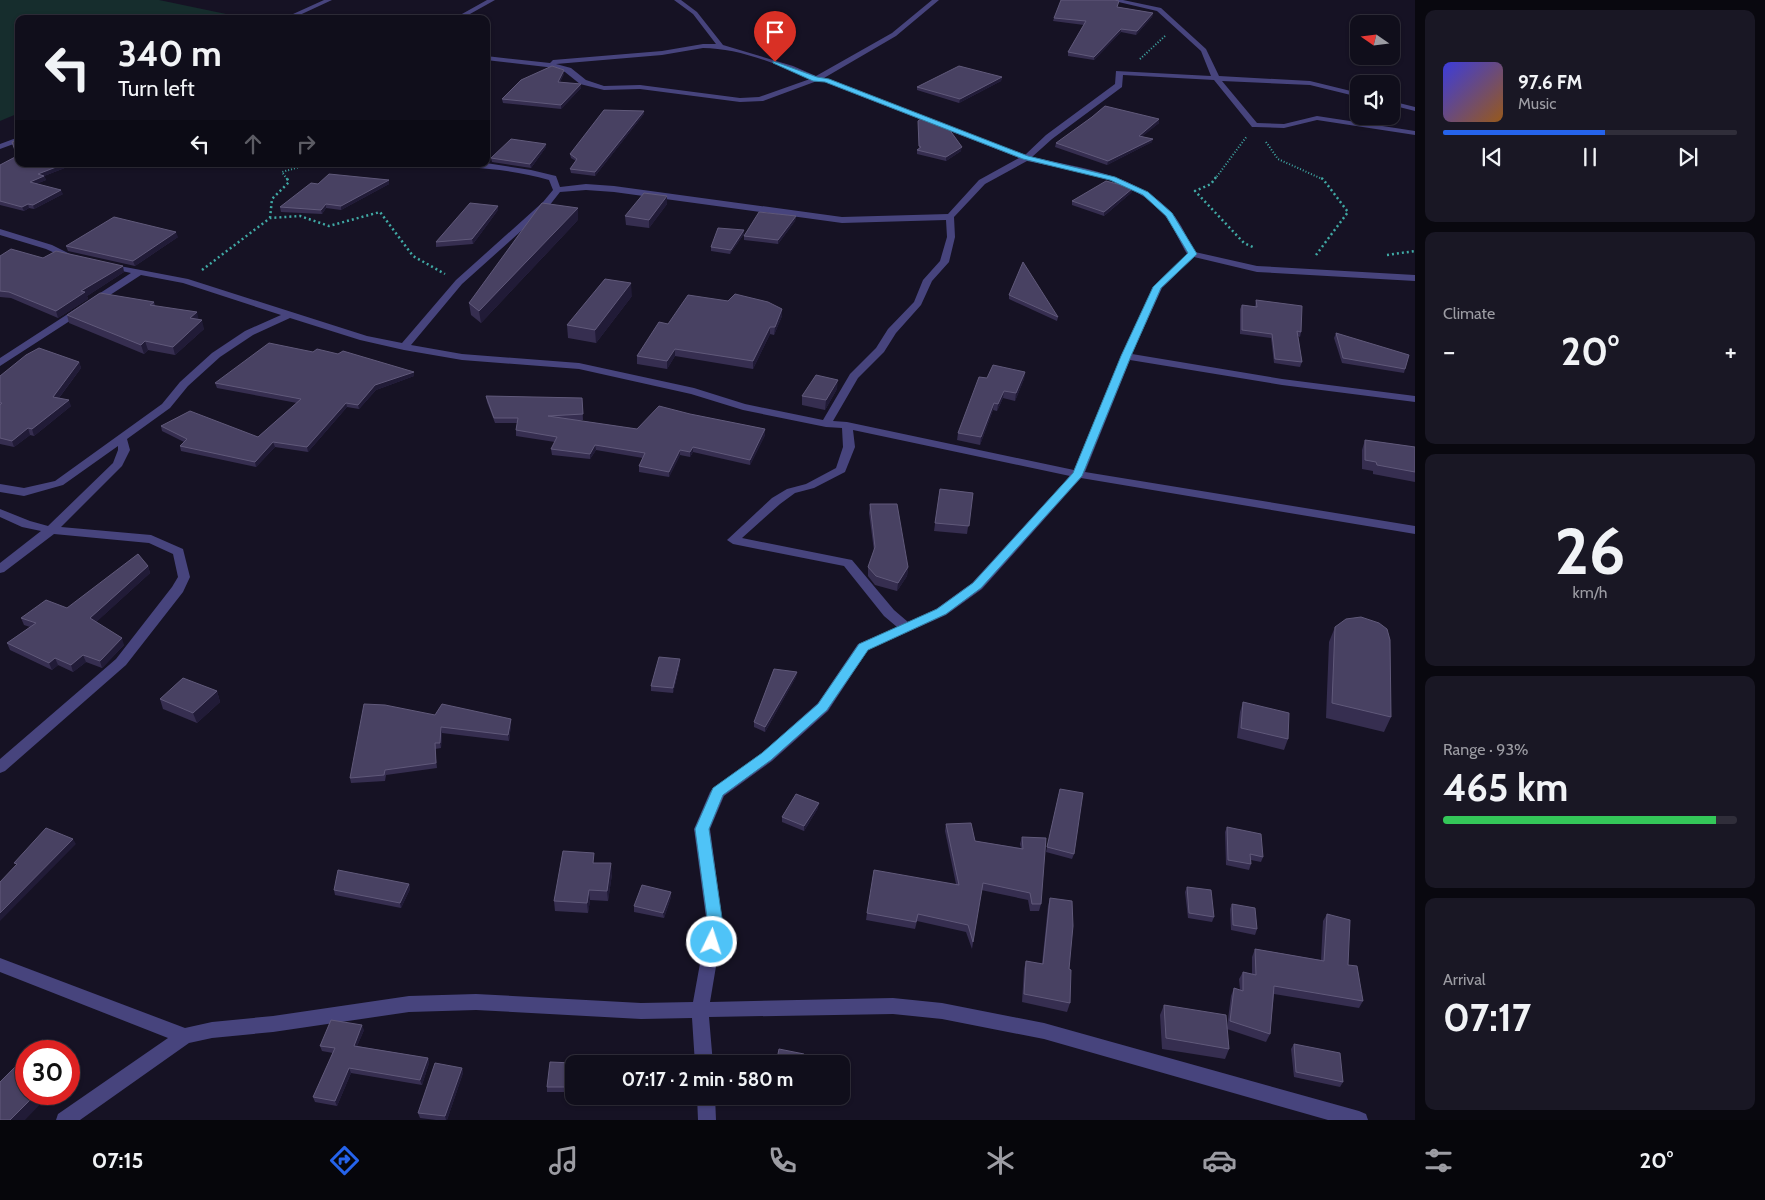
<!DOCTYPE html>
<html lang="en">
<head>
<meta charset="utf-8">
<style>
	:root { --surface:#100e1b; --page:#191724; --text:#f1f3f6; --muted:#9c9ca3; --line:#302e3a; --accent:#2563eb }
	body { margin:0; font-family:Cabin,sans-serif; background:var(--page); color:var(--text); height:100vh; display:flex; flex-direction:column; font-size:19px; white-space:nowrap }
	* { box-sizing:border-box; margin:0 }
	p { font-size:16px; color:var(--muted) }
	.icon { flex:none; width:28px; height:28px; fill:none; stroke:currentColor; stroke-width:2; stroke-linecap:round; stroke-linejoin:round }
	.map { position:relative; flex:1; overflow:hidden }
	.drawer { display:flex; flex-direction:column; gap:10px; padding:10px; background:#09080f; width:350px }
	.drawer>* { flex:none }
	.banner { position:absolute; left:15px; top:15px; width:475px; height:152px; border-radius:10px; box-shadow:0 1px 4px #0004,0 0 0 1px var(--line); background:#100e1b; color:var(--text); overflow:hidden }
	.needle { width:32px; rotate:284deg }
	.controls { position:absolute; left:1350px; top:15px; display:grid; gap:10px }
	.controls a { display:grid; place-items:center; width:50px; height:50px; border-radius:10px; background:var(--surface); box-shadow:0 1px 4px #0004,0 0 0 1px var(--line); font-size:25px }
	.speed { position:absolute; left:15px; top:1040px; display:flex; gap:10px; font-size:25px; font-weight:700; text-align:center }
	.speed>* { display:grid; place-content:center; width:65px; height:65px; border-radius:50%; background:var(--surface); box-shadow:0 1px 4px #0004,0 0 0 1px var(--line); line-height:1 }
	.speed .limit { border:8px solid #d22; background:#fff; color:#111 }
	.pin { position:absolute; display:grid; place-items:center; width:42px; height:42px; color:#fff; margin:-51px -21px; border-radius:50% 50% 50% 0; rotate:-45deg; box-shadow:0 0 5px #0007 }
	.pin .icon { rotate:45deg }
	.me { position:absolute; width:55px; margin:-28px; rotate:4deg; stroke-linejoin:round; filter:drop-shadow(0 0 4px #0008) }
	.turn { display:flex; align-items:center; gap:18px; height:105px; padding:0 20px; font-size:22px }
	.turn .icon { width:65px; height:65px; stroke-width:2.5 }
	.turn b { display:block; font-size:35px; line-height:42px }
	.lanes { display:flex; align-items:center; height:48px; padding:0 20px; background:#0003; justify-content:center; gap:25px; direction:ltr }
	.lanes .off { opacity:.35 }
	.big { font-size:38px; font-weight:700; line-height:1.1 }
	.drawer .card { flex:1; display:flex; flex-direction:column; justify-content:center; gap:8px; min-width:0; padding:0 18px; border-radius:10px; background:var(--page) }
	.drawer .dial { align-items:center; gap:0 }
	.dial b { font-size:65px; line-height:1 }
	.song { display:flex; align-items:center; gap:15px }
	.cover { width:60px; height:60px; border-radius:8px; background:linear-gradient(135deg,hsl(240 70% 55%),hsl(30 70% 35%)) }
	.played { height:5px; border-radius:2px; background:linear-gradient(90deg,var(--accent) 55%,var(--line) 55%) }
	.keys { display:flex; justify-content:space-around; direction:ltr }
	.heat { display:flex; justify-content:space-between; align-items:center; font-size:28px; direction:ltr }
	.charge { height:8px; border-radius:4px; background:linear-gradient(90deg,#34c759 93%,var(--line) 0) }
	.trip { position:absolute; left:565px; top:1055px; width:285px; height:50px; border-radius:10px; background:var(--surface); box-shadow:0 1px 4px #0004,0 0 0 1px var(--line); font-weight:700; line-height:50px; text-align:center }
	.tabs { display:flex; height:80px; justify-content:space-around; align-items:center; background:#06060b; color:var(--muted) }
	.tabs .icon { width:35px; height:35px }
	.tabs .active { color:var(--accent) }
	.tabs b { font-size:22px; color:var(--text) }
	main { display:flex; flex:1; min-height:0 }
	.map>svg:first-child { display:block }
	.green { fill:#162d2d }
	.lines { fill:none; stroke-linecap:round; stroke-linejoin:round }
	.path-far1 { stroke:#40a9a5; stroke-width:2; stroke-dasharray:1 2; stroke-linecap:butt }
	.path { stroke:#40a9a5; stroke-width:2.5; stroke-dasharray:2 3; stroke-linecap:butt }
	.minor { fill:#47447d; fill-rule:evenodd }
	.wall { fill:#362e50 }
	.shaded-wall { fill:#211b37 }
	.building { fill:#484162; stroke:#60597a }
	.route { fill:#4fc3f7; stroke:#337fa1 }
</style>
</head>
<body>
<main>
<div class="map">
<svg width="1415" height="1120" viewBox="0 0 1415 1120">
	<rect width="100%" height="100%" fill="#161224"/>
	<path class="green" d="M0,0H159L250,19H19V113L0,121Z"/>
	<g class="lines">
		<path class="path-far1" d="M1140,59L1165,36
			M1266,142L1278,159L1322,179
			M287,179L282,172L310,164
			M1215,179L1247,136"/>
		<path class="path" d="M1216,177L1211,184L1195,191L1244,243L1255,248
			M270,218L272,199L289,182L286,177
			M1316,255L1348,212L1323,179L1319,177
			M1387,255L1415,251
			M202,270L270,218L300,216L329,226L380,212L413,256L445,274"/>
		<path class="minor" d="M324,0H332L291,19H282Z
			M487,0H495L461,19H453Z
			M674,0H681L697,12L723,45L793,66L816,76L892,33L932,0H939L896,36L824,78L1025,155L1046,135L1115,84L1116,71L1211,76L1201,51L1157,11L1110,0H1123L1161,8L1206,49L1219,76L1310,81L1359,93V97L1310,85L1222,81L1257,123L1284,124L1317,116L1415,131V135L1317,120L1284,128L1255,127H1252L1214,80L1123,75L1122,87L1052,139L1032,157C1081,168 1136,174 1172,213C1181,223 1188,240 1195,252L1257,266L1415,275V281L1257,272L1194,257L1162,288L1132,354L1282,379L1415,396V402L1282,385L1130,360L1085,472L1415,526V534L1081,478L982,589L946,615L868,650L828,711L772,761L724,796L710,829L723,925L710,1002L893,998L942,1003L1044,1023L1359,1111L1366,1114L1368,1120H1328L1044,1039L942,1019L893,1014L709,1017L713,1064H695L692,1018L641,1019L476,1010L409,1012L273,1032L212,1038L189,1043L80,1120H56L58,1114L168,1038L0,972V958L185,1028L212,1022L273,1016L409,996L476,994L641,1003L693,1002L707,925L694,829L710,792L713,788L762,753L818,703L858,644L897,627L884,616L844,566L733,544L727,540L772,498L787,489L806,484L836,468L843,447L842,428L826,427L743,410L691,394L579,369L462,360L404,350L360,340L290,318L253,335L220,357L188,386L170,408L127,439L130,450L122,466L61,527L151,535L183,549L190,577L183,592L126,665L5,771L0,773V759L116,659L172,587L178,577L173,554L149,543L54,534L4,572L0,573V563L41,531L22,527L0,517V509L30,521L48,526L113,463L118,450V446L63,485L24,496L0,492V484L24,488L55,481L162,404L180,382L212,353L245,331L281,315L183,283L141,275L0,366V358L131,273L104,267V263L188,279L367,336L402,343L456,280L543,202L553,190L549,180C509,168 468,167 426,166L422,164L486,163L531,170L556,176L560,187L586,184L614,186L842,217L948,214L979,180L1019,158L825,82L817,81L763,101L740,102L640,89L604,90L580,84L565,72L555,68L486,60V56L550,63L553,60L662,51L703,44H716L693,14ZM703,48C737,48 779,64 810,79L759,97L740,98L640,85L604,86L586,80L571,68L556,64L662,55ZM1027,161C1073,171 1135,177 1166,217C1174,228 1180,242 1187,254L1153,287L1121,356L1074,470L847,422L833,421L858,378L884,352L896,333L921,305L932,281L949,262L955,237L954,217L985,184ZM586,190L614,192L842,223L946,220L947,237L940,261L923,280L914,302L888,329L876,348L850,374L823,420L745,404L694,388L579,363L462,354L411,345L462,284L549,206L560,192ZM853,430L1070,476L972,583L936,609L908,622L894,610L852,560L742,538L780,504L795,493L814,488L845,472L855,447Z
			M1391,101L1415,107V111L1391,105Z
			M19,137V142L0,149V144Z
			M0,229L52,245L76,257L68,259L46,249L0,235Z
			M697,1096H715L716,1120H698Z"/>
	</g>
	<path class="wall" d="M1118,7L1153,13L1152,17L1136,35L1121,32L1094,60L1068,56V52L1084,25L1053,21L1054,18Z
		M564,74L560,82L581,84V88L561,109L503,103L502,99Z
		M1002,77L1001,81L959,103L917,90V87Z
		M644,111V114L595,176L571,173L570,169L576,161L571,158L570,154Z
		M1159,119V123L1142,136L1152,142L1107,165L1055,147L1056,143Z
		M918,121L961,151L946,161L917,154V150L919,149Z
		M14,141L19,164H75L44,176L46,180L36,184L63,194L34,209L29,208L24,211L0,205V165L17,156Z
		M546,147L531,168L492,162L491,158Z
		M389,180V184L341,210L326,208L322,214L281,212L280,207L318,184Z
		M1132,192L1104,216L1072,205V201Z
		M667,196V204L649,228L626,225L625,216Z
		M498,210L473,244L436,247V242Z
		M796,216L795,221L778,244L744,240V236Z
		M578,220L481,323L471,315L469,303Z
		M744,230V234L730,254L711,251V247Z
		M178,237L135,266L68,251L66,246Z
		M0,256L43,258L124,272L87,296L88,299L58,318L11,298L0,297Z
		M1009,295L1058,317L1057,321L1009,299Z
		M632,296L596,343L568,338L567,325Z
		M1256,300L1301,332L1300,337L1298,336L1302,362L1300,367L1274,363L1271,338L1240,334V309L1242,305L1255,307Z
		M154,302L155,306L199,320L204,329L175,355L148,350L144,354L69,323L67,315Z
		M782,316L774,335L770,334L753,369L675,356L667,369L637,364V356L668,324Z
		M1336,333L1405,369L1404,373L1342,363L1334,338Z
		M79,362L81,368L59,398L71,406L34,436L30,435L14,447L0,444V376Z
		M1025,372L1024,379L1015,401L1003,398L997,411L993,410L980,445L957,440L958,433L987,378Z
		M414,376L376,390L359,409L347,407L308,452L275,447L256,467L181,451L180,446L184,442L162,431L161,426L258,437L297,403L217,388L215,383Z
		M837,389L825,410L802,405V396Z
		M486,396L582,398L583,420H576L637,429L690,414L765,429V435L750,465L693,452L690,457L680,455L669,477L639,472V466L643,458L596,450L590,459L552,455L551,449L555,442L516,436V430L517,423H495L487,402Z
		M1365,440L1415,447V482L1373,474V471L1362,469V450Z
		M940,489L973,493L967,534L934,531Z
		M870,504L908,567L907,576L897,591L875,585L868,576V567L874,551L869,513Z
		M148,566L150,573L96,622L124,645L102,668L86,662L73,672L58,665L52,670L10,650L7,643L30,627L24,625L21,618L67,608Z
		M1335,627L1391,717L1384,732L1326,718L1329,642Z
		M680,659V664L673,693L651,691V686Z
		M797,672L796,677L765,732L754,727V722Z
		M217,691L220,702L197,723L163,709L160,699Z
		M1243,702L1288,739L1284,750L1237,738L1240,712Z
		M435,715L511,725L509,741L442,733L441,748L435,749L437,768L386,775L385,781L351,783L350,778Z
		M1060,789L1074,854L1072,859L1046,852Z
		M818,808L804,831L782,822V817Z
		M946,824L975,841L1021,848L1020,844L1022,837L1041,904L1039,911H1030L1028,900L981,890L972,949L966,932L917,921L915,929L866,920L867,913L956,884L945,831Z
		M1227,827L1263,857L1261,862L1251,860V864L1249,870L1226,865L1225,832Z
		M612,874L608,901L590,900L588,913L555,911L554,901Z
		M409,884L410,889L401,908L335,895L334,890Z
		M1187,887L1214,917L1212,922L1188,918L1185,892Z
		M671,892V897L664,918L634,912V906Z
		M1050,898L1069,969L1070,1003L1067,1012L1022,1002L1024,969L1026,961L1042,964L1048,906Z
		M1232,904L1257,929L1255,935L1231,930L1230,909Z
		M1327,914L1363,1001L1359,1008L1274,994L1270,1034L1266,1042L1227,1029L1229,1049L1225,1059L1162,1049L1160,1015L1164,1005L1227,1027L1231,996L1234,988L1240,990L1239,979L1243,972L1252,974V957L1255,949L1321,960L1323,921Z
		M364,1030L357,1046L428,1058L429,1063L422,1085L351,1073L337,1106L315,1102L313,1097L333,1053L322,1051L320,1046Z
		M1294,1044L1343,1082L1340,1087L1294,1077L1291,1049Z
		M573,1063V1068L571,1092H547V1087Z
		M462,1068L463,1073L447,1120H436L420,1118L418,1113Z"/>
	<path class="shaded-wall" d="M1153,13L1152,17L1136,35L1137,31Z
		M1121,29V32L1094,60V57Z
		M564,70V74L558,85V82Z
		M1002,77L1001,81L959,103L960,99Z
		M581,84V88L561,109V105Z
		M644,111V114L595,176V172Z
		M1159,119V123L1138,140L1139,136Z
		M1153,139L1152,142L1107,165L1108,161Z
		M546,144V147L531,168L530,164Z
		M962,147L961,151L946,161V157Z
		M64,164H75L44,176L46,180L31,186L30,182L38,174Z
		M389,180V184L341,210V206Z
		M1133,188L1132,192L1104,216V212Z
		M61,190L63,194L34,209L33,205Z
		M667,196V204L649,228V220Z
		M28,204L29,208L24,211L22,207Z
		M326,204V208L322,214L321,210Z
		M498,206V210L473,244L472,239Z
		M578,208V220L481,323L479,311Z
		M796,216L795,221L778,244V240Z
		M744,230V234L730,254L731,250Z
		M176,232L178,237L135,266L133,261Z
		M123,266L124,272L87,296L88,299L58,318L56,311L81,291Z
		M631,283L632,296L596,343L595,330Z
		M782,309V316L774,335L775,327Z
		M197,312L199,321L190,318Z
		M202,320L204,329L175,355L173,347Z
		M770,327V334L753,369V361Z
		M145,341L148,350L144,354L141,345Z
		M675,349V356L667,369V361Z
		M79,362L81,368L55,403L53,397Z
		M414,372V376L376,390L359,409L358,405L375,385Z
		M1025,372L1024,379L1015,401L1016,393Z
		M838,380L837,389L825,410L826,400Z
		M1004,391L1003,398L997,411L998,404Z
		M69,400L71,406L34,436L32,429Z
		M346,403L347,407L308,452L307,447Z
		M994,403L993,410L980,445L981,437Z
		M28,428L30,435L14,447L12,441Z
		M765,429V435L750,465V460Z
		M273,442L275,447L256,467L255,462Z
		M595,445L596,450L590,459V454Z
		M693,447V452L690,457V452Z
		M680,450V455L669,477V472Z
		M148,566L150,573L93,625L90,618Z
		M908,567L907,576L897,591L898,583Z
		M122,638L124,645L102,668L100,661Z
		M83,655L86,662L73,672L71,665Z
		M55,658L58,665L52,670L49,663Z
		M680,659V664L673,693V688Z
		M797,672L796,677L765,732V727Z
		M217,691L220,702L197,723L193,713Z
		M511,719V725L509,741L508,735Z
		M441,727L442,733L441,748L440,743Z
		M819,803L818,808L804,831V826Z
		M73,839L76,844L0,921V913Z
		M611,863L612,874L608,901L607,891Z
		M409,884L410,889L401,908L400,903Z
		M589,890L590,900L588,913L587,903Z
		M671,892V897L664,918L663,913Z
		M362,1025L364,1030L355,1051L354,1046Z
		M71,1057L76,1067L69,1074V1059Z
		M428,1058L429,1063L422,1085L420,1080Z
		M573,1063V1068L571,1092L570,1087Z
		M349,1068L351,1073L337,1106L335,1101Z
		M462,1068L463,1073L447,1120H446L445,1116Z
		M36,1094H50L25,1120H10Z"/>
	<path class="building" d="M1061,0H1115L1119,1L1117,7L1153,13L1137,31L1121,29L1094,57L1068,52L1086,21L1054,18Z
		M552,66L564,70L558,82L581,84L561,105L502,99L521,80Z
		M959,66L1002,77L960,99L917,87Z
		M1105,106L1159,119L1139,136L1153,139L1108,161L1056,143L1092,117Z
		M604,110L644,111L595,172L570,169L577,159L570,154Z
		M922,118L949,129L962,147L946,157L917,150L921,147L919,146L918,121Z
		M511,139L546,144L530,164L491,158Z
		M14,141L19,143V164H64L38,174L44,176L30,182L61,190L33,205L28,204L22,207L0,201V165L17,156L12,142Z
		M329,174L389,180L341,206L326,204L321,210L280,207L311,183L318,184Z
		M1106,181L1133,188L1104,212L1072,201Z
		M644,193L667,196L649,220L625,216Z
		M470,203L498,206L472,239L436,242Z
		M542,203L578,208L479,311L469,303Z
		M759,212L796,216L778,240L744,236Z
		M114,217L176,232L133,261L66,246Z
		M718,228L744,230L731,250L711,247Z
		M11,249L43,258L56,251L123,266L81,291L85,292L56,311L9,292L0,291V256Z
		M1023,262L1058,317L1009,295Z
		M605,279L631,283L595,330L567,325Z
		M100,293L154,302L150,305L197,312L190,318L202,320L173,347L145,341L141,345L67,315Z
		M735,294L768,302L782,309L775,327H770L753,361L675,349L667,361L637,356L659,322L668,324L688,295L728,301Z
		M1256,300L1302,306L1301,332L1297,331L1302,362L1275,359L1272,334L1242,330V305L1257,307Z
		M1336,333L1409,355L1405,369L1343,358Z
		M269,343L313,352L317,349L338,354L343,351L414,372L375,385L358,405L346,403L307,447L273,442L255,462L180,446L187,439L161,426L190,411L258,437L301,399L215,383Z
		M39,348L79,362L53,397L69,400L32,429L28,428L12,441L0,438V405L2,403H0V376L26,355Z
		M993,365L1025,372L1016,393L1004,391L998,404L994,403L981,437L958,433L979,377L987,378Z
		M816,375L838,380L826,400L802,396Z
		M486,396L582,398L583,414L548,416L637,429L659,406L690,414L765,429L750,460L693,447L690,452L680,450L669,472L639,466L645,453L595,445L590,454L551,449L557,437L516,430L518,418H494Z
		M1365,440L1415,447V472L1377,465L1376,462L1365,460Z
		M940,489L973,493L969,526L935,523Z
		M870,504H897L908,567L898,583L876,576L868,567L875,547Z
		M138,554L148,566L90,618L122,638L100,661L83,655L71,665L55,658L49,663L7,643L36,623L21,618L46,600L67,608Z
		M1361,617L1379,623L1387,629L1390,640L1391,717L1332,703L1335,627L1346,619Z
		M659,657L680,659L673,688L651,686Z
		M774,669L797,672L765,727L754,722Z
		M183,678L217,691L193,713L160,699Z
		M1243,702L1289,713L1288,739L1241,728Z
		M364,704L385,705L435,715L442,704L511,719L508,735L441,727L440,743H435L436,763L385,770L384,775L350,778Z
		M1060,789L1083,793L1074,854L1047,847Z
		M796,794L819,803L804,826L782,817Z
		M971,823L975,841L1023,849L1022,837L1046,838L1041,904H1032L1030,893L983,883L973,942L968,925L918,914L916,922L867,913L874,870L959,885L946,824Z
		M1227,827L1261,834L1263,857L1250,854L1251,864L1228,860Z
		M46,828L73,839L0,913V882L17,864L14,863Z
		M563,851L594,853L593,863H611L607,891L589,890L587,903L554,901Z
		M338,870L409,884L400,903L334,890Z
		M642,885L671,892L663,913L634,906Z
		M1187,887L1211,890L1214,917L1189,913Z
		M1050,898L1072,901L1073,926L1069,969L1071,970L1070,1003L1024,994L1026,961L1043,964Z
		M1232,904L1255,908L1257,929L1233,925Z
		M1327,914L1350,920L1348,965L1357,966L1363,1001L1274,986L1270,1034L1230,1021L1234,988L1243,991V972L1256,975L1255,949L1324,961Z
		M1164,1005L1226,1015L1229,1049L1166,1038Z
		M331,1020L362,1025L354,1046L428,1058L420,1080L349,1068L335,1101L313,1097L335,1048L320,1046Z
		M42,1040L61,1051H31Z
		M1294,1044L1340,1053L1343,1082L1296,1072Z
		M779,1049L804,1054L802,1064H776Z
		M26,1056V1094H36L10,1120H0V1082Z
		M550,1062L573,1063L570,1087H547Z
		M435,1063L462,1068L445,1116L418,1113Z"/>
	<path class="route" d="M773,61L817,77L829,79L1028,156L1115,177L1148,192L1172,213L1197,254L1161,288L1131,356L1082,476L981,588L946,614L868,650L827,710L771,760L723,795L709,829L723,925L718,947L712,949L707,947L705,942L708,925L695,829L713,788L762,753L818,704L859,644L937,609L973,583L1073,473L1121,356L1153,287L1188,253L1166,216L1143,195L1110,180L1023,159L825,82L813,81L773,63Z"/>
</svg>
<div class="controls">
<a><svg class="needle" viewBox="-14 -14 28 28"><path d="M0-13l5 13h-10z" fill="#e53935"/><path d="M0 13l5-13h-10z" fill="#9c9ca3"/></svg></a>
<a><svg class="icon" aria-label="sound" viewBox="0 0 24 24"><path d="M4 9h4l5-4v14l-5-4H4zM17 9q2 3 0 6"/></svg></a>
</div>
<div class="speed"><div class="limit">30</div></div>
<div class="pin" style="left:775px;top:62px;background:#d93025"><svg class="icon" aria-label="arrive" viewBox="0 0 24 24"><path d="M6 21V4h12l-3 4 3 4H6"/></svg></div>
<svg class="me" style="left:712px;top:942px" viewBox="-20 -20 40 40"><circle r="17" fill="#4fc3f7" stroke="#fff" stroke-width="3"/><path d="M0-11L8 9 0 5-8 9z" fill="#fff"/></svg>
<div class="trip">07:17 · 2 min · 580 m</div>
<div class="banner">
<div class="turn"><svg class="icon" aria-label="left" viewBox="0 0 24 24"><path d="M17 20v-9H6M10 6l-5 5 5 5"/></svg><div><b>340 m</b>Turn left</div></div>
<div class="lanes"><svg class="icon" aria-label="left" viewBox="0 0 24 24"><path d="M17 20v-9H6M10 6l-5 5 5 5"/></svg><svg class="icon off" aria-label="ahead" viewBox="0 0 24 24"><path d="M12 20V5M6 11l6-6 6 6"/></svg><svg class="icon off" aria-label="right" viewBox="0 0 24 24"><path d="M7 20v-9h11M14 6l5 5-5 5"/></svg></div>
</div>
</div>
<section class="drawer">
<div class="card">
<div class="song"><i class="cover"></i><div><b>97.6 FM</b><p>Music</p></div></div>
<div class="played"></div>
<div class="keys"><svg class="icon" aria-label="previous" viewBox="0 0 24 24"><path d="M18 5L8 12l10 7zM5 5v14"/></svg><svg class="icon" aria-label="pause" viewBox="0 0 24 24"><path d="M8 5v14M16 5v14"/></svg><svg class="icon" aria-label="next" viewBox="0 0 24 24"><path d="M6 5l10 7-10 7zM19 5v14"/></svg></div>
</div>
<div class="card"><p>Climate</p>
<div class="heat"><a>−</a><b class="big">20°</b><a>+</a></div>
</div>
<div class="card dial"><b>26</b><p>km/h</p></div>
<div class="card"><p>Range · 93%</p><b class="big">465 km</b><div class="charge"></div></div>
<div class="card"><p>Arrival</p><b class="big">07:17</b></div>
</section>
</main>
<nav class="tabs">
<b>07:15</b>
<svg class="icon active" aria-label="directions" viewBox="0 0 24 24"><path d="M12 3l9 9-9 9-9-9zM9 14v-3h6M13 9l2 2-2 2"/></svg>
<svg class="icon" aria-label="music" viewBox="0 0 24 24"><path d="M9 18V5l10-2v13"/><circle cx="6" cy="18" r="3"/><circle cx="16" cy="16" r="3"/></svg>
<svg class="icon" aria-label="phone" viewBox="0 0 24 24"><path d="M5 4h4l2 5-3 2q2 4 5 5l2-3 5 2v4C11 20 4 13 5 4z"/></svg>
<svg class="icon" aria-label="climate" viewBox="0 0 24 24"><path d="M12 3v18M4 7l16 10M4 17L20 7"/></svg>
<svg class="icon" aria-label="car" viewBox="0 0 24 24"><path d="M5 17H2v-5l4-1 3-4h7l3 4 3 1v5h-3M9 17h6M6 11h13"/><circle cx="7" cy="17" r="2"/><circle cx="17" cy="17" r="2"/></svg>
<svg class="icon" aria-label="filters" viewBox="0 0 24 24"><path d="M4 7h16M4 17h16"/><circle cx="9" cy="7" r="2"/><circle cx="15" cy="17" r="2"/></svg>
<b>20°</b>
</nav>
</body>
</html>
